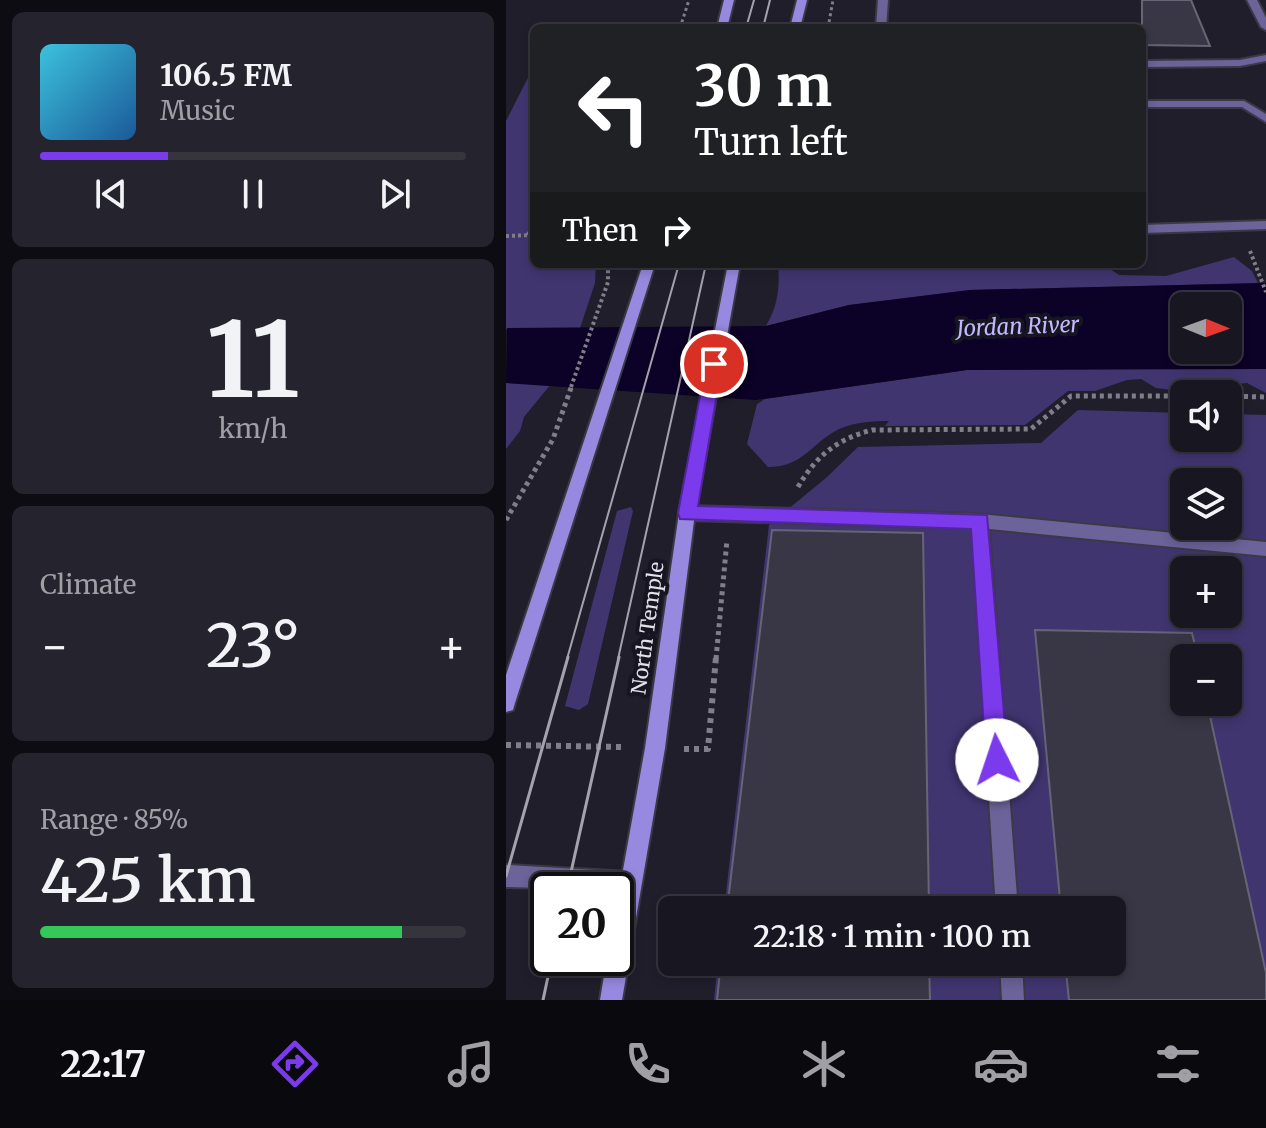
<!DOCTYPE html>
<html lang="en">
<head>
<meta charset="utf-8">
<style>
	:root { --surface:#181620; --page:#25232d; --text:#f1f3f6; --muted:#9f9fa5; --line:#36353e; --accent:#7c3aed }
	body { margin:0; font-family:Merriweather,serif; background:var(--page); color:var(--text); height:100vh; display:flex; flex-direction:column; font-size:30px; white-space:nowrap }
	* { box-sizing:border-box; margin:0 }
	p { font-size:26px; color:var(--muted) }
	.icon { flex:none; width:44px; height:44px; fill:none; stroke:currentColor; stroke-width:2; stroke-linecap:round; stroke-linejoin:round }
	.map { position:relative; flex:1; overflow:hidden }
	.details { display:flex; flex-direction:column; gap:12px; padding:12px; background:#0d0c12; width:506px }
	.details>* { flex:none }
	.guide { position:absolute; left:24px; top:24px; width:616px; height:244px; border-radius:12px; box-shadow:0 4px 12px #0003,0 0 0 2px var(--line); background:#202124; color:#fff; overflow:hidden }
	.needle { width:52px; rotate:91deg }
	.fabs { position:absolute; left:664px; top:292px; display:grid; gap:16px }
	.fabs a { display:grid; place-items:center; width:72px; height:72px; border-radius:12px; background:var(--surface); box-shadow:0 4px 12px #0003,0 0 0 2px var(--line); font-size:40px }
	.speed { position:absolute; left:24px; top:872px; display:flex; gap:16px; font-size:40px; font-weight:700; text-align:center }
	.speed>* { display:grid; place-content:center; width:104px; height:104px; border-radius:50%; background:var(--surface); box-shadow:0 4px 12px #0003,0 0 0 2px var(--line); line-height:1 }
	.speed .limit { border:4px solid #111; border-radius:12px; background:#fff; color:#111 }
	.pin { position:absolute; display:grid; place-items:center; width:68px; height:68px; color:#fff; margin:-34px; border:4px solid #fff; border-radius:50%; box-shadow:0 2px 8px #0007 }
	.me { position:absolute; width:88px; margin:-44px; rotate:356deg; stroke-linejoin:round; filter:drop-shadow(0 0 6px #0008) }
	.turn { display:flex; align-items:center; gap:28px; height:168px; padding:0 32px; font-size:36px }
	.turn .icon { width:104px; height:104px; stroke-width:2.5 }
	.turn b { display:block; font-size:56px; line-height:68px }
	.then { display:flex; align-items:center; height:76px; padding:0 32px; background:#0003; gap:16px; font-size:30px }
	.big { font-size:60px; font-weight:600; line-height:1.1 }
	.details .widget { flex:1; display:flex; flex-direction:column; justify-content:center; gap:12px; min-width:0; padding:0 28px; border-radius:12px; background:var(--page) }
	.details .dial { align-items:center; gap:0 }
	.dial b { font-size:104px; line-height:1 }
	.song { display:flex; align-items:center; gap:24px }
	.cover { width:96px; height:96px; border-radius:12px; background:linear-gradient(135deg,hsl(190 70% 55%),hsl(210 70% 35%)) }
	.played { height:8px; border-radius:4px; background:linear-gradient(90deg,var(--accent) 30%,var(--line) 30%) }
	.keys { display:flex; justify-content:space-around; direction:ltr }
	.heat { display:flex; justify-content:space-between; align-items:center; font-size:44px; direction:ltr }
	.charge { height:12px; border-radius:6px; background:linear-gradient(90deg,#34c759 85%,var(--line) 0) }
	.trip { position:absolute; left:152px; top:896px; width:468px; height:80px; border-radius:12px; background:var(--surface); box-shadow:0 4px 12px #0003,0 0 0 2px var(--line); font-weight:600; line-height:80px; text-align:center }
	.tabs { display:flex; height:128px; justify-content:space-around; align-items:center; background:#0a090d; color:var(--muted) }
	.tabs .icon { width:56px; height:56px }
	.tabs .selected { color:var(--accent) }
	.tabs b { font-size:36px; color:var(--text) }
	main { display:flex; flex:1; min-height:0 }
	.map>svg:first-child { display:block }
	.green { fill:#413570; fill-rule:evenodd }
	.water { fill:#0c0126; fill-rule:evenodd }
	.building { fill:#393746; stroke:#666575; stroke-width:2 }
	.lines { fill:none; stroke-linecap:round; stroke-linejoin:round }
	.lane-casing { stroke:#3b3946; stroke-width:4 }
	.street-casing { stroke:#3b3946; stroke-width:4 }
	.secondary-casing { stroke:#3b3946; stroke-width:4 }
	.path-far3 { stroke:#7f7e89; stroke-width:3; stroke-dasharray:3 3; stroke-linecap:butt }
	.path-far2 { stroke:#7f7e89; stroke-width:4; stroke-dasharray:3 3; stroke-linecap:butt }
	.path-far1 { stroke:#7f7e89; stroke-width:5; stroke-dasharray:4 4; stroke-linecap:butt }
	.path { stroke:#7f7e89; stroke-width:6; stroke-dasharray:5 5; stroke-linecap:butt }
	.lane { fill:#6b6399; fill-rule:evenodd }
	.street { fill:#6b6399; fill-rule:evenodd }
	.secondary { fill:#9789df; fill-rule:evenodd }
	.tram-far1 { stroke:#a4a2ac; stroke-width:2 }
	.tram { stroke:#a4a2ac; stroke-width:3 }
	.route { fill:#7c3aed; stroke:#51269a; stroke-width:2 }
	.labels { text-anchor:middle; dominant-baseline:central; stroke-width:8; stroke-linejoin:round; paint-order:stroke }
	.street-label { font-size:20px; fill:#e3e2eb; stroke:#171521 }
	.water-label { font-size:22px; font-style:italic; fill:#c1b9fb; stroke:#171521 }
</style>
</head>
<body>
<main>
<section class="details">
<div class="widget">
<div class="song"><i class="cover"></i><div><b>106.5 FM</b><p>Music</p></div></div>
<div class="played"></div>
<div class="keys"><svg class="icon" aria-label="previous" viewBox="0 0 24 24"><path d="M18 5L8 12l10 7zM5 5v14"/></svg><svg class="icon" aria-label="pause" viewBox="0 0 24 24"><path d="M8 5v14M16 5v14"/></svg><svg class="icon" aria-label="next" viewBox="0 0 24 24"><path d="M6 5l10 7-10 7zM19 5v14"/></svg></div>
</div>
<div class="widget dial"><b>11</b><p>km/h</p></div>
<div class="widget"><p>Climate</p>
<div class="heat"><a>−</a><b class="big">23°</b><a>+</a></div>
</div>
<div class="widget"><p>Range · 85%</p><b class="big">425 km</b><div class="charge"></div></div>
</section>
<div class="map">
<svg width="760" height="1000" viewBox="0 0 760 1000">
	<rect width="100%" height="100%" fill="#201e2b"/>
	<path class="green" d="M28,66V264H90L89,283L74,328L0,329V121Z
		M728,257L746,271L752,283L464,290L343,305L260,326C272,306 274,287 272,264H597L613,275L660,276Z
		M760,368V393L741,383L730,384L726,393L674,391L650,388L635,379L621,380L589,391H562L519,425L379,426L383,421C366,421 349,422 333,429C305,443 298,467 262,467L241,444L251,404L259,399L461,370Z
		M0,383L45,384L18,417L14,431L0,449Z
		M572,410L678,413V438H722V414L760,415V1000H208L212,962H606V910H218L263,525L321,477L352,447L535,443ZM678,482H722V526H678ZM678,570H722V614H678ZM678,658H722V702H678Z
		M125,507L127,511L82,704L73,710L59,706L111,511Z"/>
	<path class="water" d="M760,283V369L461,370L250,400L0,383L1,328L260,326L343,305L464,290ZM678,306H722V350H678Z"/>
	<path class="building" d="M636,0H685L704,46L636,45Z
		M266,530L417,533L423,910H221Z
		M529,630L686,633L692,658H678V702H701L760,973V1000H563L559,962H606V910H555Z
		M215,962H423L424,1000H211Z"/>
	<g class="lines">
		<defs>
			<path id="lane" d="M372,0H382L380,28H370Z
				M741,0H751L760,18V30L755,27Z
				M760,55V61L734,66L636,67V61L734,60Z
				M636,101H738L760,114V122L736,107H636Z
				M760,221V229L636,233V225Z
				M181,506L474,514L760,542V556L483,529L512,910H490L466,528L181,520L175,518L173,513L175,508Z
				M494,962H516L518,1000H496Z"/>
			<path id="street" d="M0,865L124,872L132,875L135,883L132,891L124,894L110,893V890L0,887Z"/>
			<path id="secondary" d="M218,0H228L221,28H211Z
				M291,0H301L294,28H284Z
				M137,264H149L9,703L7,710L0,712V675Z
				M222,264H234L189,513L159,748L116,1000H94L101,958H110V909L139,748L173,513Z"/>
		</defs>
		<use href="#lane" class="lane-casing"/>
		<use href="#street" class="street-casing"/>
		<use href="#secondary" class="secondary-casing"/>
		<path class="path-far3" d="M174,28L183,0
			M322,28L327,0"/>
		<path class="path-far2" d="M22,235L28,218
			M0,236L28,235
			M744,251L760,292
			M65,387L102,282V264"/>
		<path class="path-far1" d="M722,396L760,397
			M292,487C310,456 331,439 366,430L525,429L565,396H678
			M0,520L47,439L66,385
			M210,659L221,540"/>
		<path class="path" d="M0,745L116,747
			M178,749H202L210,657"/>
		<use href="#lane" class="lane"/>
		<use href="#street" class="street"/>
		<use href="#secondary" class="secondary"/>
		<path class="tram-far1" d="M240,28L248,0
			M257,28L264,0
			M61,659L173,264
			M112,659L200,264"/>
		<path class="tram" d="M0,876L62,657
			M61,890L113,657
			M37,1000L46,958"/>
	</g>
	<path class="route" d="M208,358L216,364L192,506L481,515L502,760L499,768L491,772L483,768L480,760L465,529L174,519L172,513L200,364Z"/>
	<g class="labels">
		<g class="street-label">
			<text transform="translate(141 628) rotate(-82)">North Temple</text>
		</g>
		<g class="water-label">
			<text transform="translate(512 326) rotate(-2)">Jordan River</text>
		</g>
	</g>
</svg>
<div class="fabs">
<a><svg class="needle" viewBox="-14 -14 28 28"><path d="M0-13l5 13h-10z" fill="#e53935"/><path d="M0 13l5-13h-10z" fill="#9f9fa5"/></svg></a>
<a><svg class="icon" aria-label="sound" viewBox="0 0 24 24"><path d="M4 9h4l5-4v14l-5-4H4zM17 9q2 3 0 6"/></svg></a>
<a><svg class="icon" aria-label="layers" viewBox="0 0 24 24"><path d="M12 4l9 5-9 5-9-5zM3 14l9 5 9-5"/></svg></a>
<a>+</a>
<a>−</a>
</div>
<div class="speed"><div class="limit">20</div></div>
<div class="pin" style="left:208px;top:364px;background:#d93025"><svg class="icon" aria-label="arrive" viewBox="0 0 24 24"><path d="M6 21V4h12l-3 4 3 4H6"/></svg></div>
<svg class="me" style="left:491px;top:760px" viewBox="-20 -20 40 40"><circle r="19" fill="#fff"/><path d="M0-13L10 11 0 6-10 11z" fill="#7c3aed"/></svg>
<div class="trip">22:18 · 1 min · 100 m</div>
<div class="guide">
<div class="turn"><svg class="icon" aria-label="left" viewBox="0 0 24 24"><path d="M17 20v-9H6M10 6l-5 5 5 5"/></svg><div><b>30 m</b>Turn left</div></div>
<div class="then">Then<svg class="icon" aria-label="right" viewBox="0 0 24 24"><path d="M7 20v-9h11M14 6l5 5-5 5"/></svg></div>
</div>
</div>
</main>
<nav class="tabs">
<b>22:17</b>
<svg class="icon selected" aria-label="directions" viewBox="0 0 24 24"><path d="M12 3l9 9-9 9-9-9zM9 14v-3h6M13 9l2 2-2 2"/></svg>
<svg class="icon" aria-label="music" viewBox="0 0 24 24"><path d="M9 18V5l10-2v13"/><circle cx="6" cy="18" r="3"/><circle cx="16" cy="16" r="3"/></svg>
<svg class="icon" aria-label="phone" viewBox="0 0 24 24"><path d="M5 4h4l2 5-3 2q2 4 5 5l2-3 5 2v4C11 20 4 13 5 4z"/></svg>
<svg class="icon" aria-label="climate" viewBox="0 0 24 24"><path d="M12 3v18M4 7l16 10M4 17L20 7"/></svg>
<svg class="icon" aria-label="car" viewBox="0 0 24 24"><path d="M5 17H2v-5l4-1 3-4h7l3 4 3 1v5h-3M9 17h6M6 11h13"/><circle cx="7" cy="17" r="2"/><circle cx="17" cy="17" r="2"/></svg>
<svg class="icon" aria-label="filters" viewBox="0 0 24 24"><path d="M4 7h16M4 17h16"/><circle cx="9" cy="7" r="2"/><circle cx="15" cy="17" r="2"/></svg>
</nav>
</body>
</html>
